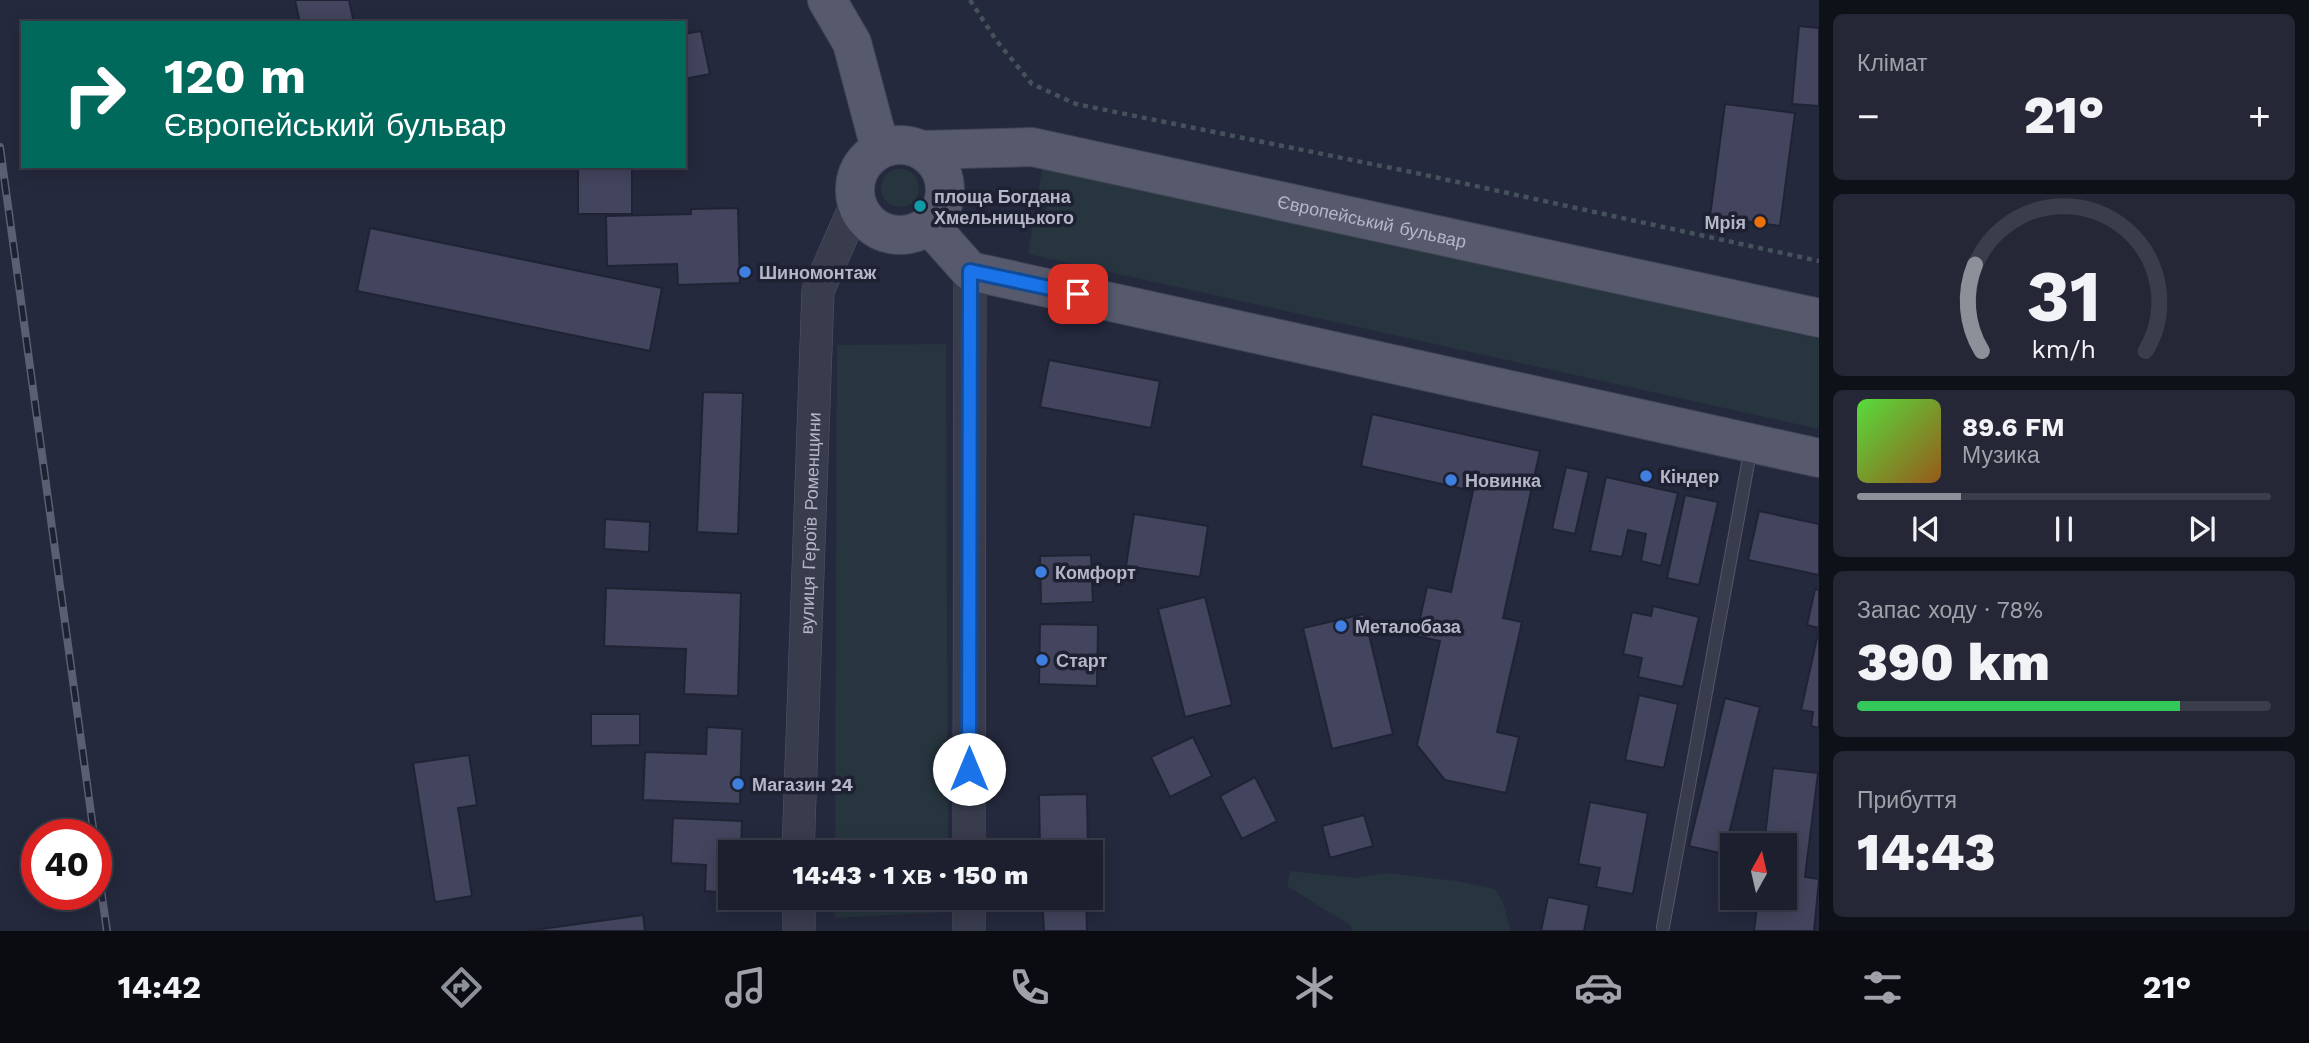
<!DOCTYPE html>
<html lang="uk">
<head>
<meta charset="utf-8">
<style>
	:root { --surface:#1c1f2e; --page:#252736; --text:#f1f3f6; --muted:#a0a2aa; --line:#3a3d4a; --accent:#8c9099 }
	body { margin:0; font-family:"Work Sans",sans-serif; background:var(--page); color:var(--text); height:100vh; display:flex; flex-direction:column; font-size:26px; white-space:nowrap }
	* { box-sizing:border-box; margin:0 }
	p { font-size:23px; color:var(--muted) }
	.icon { flex:none; width:38px; height:38px; fill:none; stroke:currentColor; stroke-width:2; stroke-linecap:round; stroke-linejoin:round }
	.map { position:relative; flex:1; overflow:hidden }
	.drawer { display:flex; flex-direction:column; gap:14px; padding:14px; background:#0f1119; width:490px }
	.drawer>* { flex:none }
	.hud { position:absolute; left:21px; top:21px; width:665px; height:147px; border-radius:0px; box-shadow:0 4px 18px #0003,0 0 0 2px var(--line); background:#00695c; color:#fff; overflow:hidden }
	.needle { width:46px; rotate:8deg }
	.buttons { position:absolute; left:1720px; top:833px; display:grid; gap:14px }
	.buttons a { display:grid; place-items:center; width:77px; height:77px; border-radius:0px; background:var(--surface); box-shadow:0 4px 18px #0003,0 0 0 2px var(--line); font-size:35px }
	.speed { position:absolute; left:21px; top:819px; display:flex; gap:14px; font-size:35px; font-weight:700; text-align:center }
	.speed>* { display:grid; place-content:center; width:91px; height:91px; border-radius:50%; background:var(--surface); box-shadow:0 4px 18px #0003,0 0 0 2px var(--line); line-height:1 }
	.speed .limit { border:10px solid #d22; background:#fff; color:#111 }
	.pin { position:absolute; display:grid; place-items:center; width:60px; height:60px; color:#fff; margin:-30px; border-radius:14px; box-shadow:0 4px 10px #0006 }
	.me { position:absolute; width:77px; margin:-38px; rotate:0deg; stroke-linejoin:round; filter:drop-shadow(0 0 5px #0008) }
	.turn { display:flex; align-items:center; gap:24px; height:147px; padding:0 28px; font-size:32px }
	.turn .icon { width:91px; height:91px; stroke-width:2.5 }
	.turn b { display:block; font-size:49px; line-height:60px }
	.big { font-size:52px; font-weight:800; line-height:1.1 }
	.drawer .tile { flex:1; display:flex; flex-direction:column; justify-content:center; gap:10px; min-width:0; padding:0 24px; border-radius:10px; background:var(--page) }
	.drawer .dial { align-items:center; gap:0 }
	.dial svg { height:182px; overflow:visible; fill:none; stroke:var(--line); stroke-width:7; stroke-linecap:round; text-anchor:middle }
	.dial text { fill:var(--text); stroke:none }
	.song { display:flex; align-items:center; gap:21px }
	.cover { width:84px; height:84px; border-radius:10px; background:linear-gradient(135deg,hsl(110 70% 55%),hsl(30 70% 35%)) }
	.played { height:7px; border-radius:4px; background:linear-gradient(90deg,var(--accent) 25%,var(--line) 25%) }
	.keys { display:flex; justify-content:space-around; direction:ltr }
	.heat { display:flex; justify-content:space-between; align-items:center; font-size:38px; direction:ltr }
	.charge { height:10px; border-radius:5px; background:linear-gradient(90deg,#34c759 78%,var(--line) 0) }
	.trip { position:absolute; left:718px; top:840px; width:385px; height:70px; border-radius:0px; background:var(--surface); box-shadow:0 4px 18px #0003,0 0 0 2px var(--line); font-weight:800; line-height:70px; text-align:center }
	.dock { display:flex; height:112px; justify-content:space-around; align-items:center; background:#0b0c12; color:var(--muted) }
	.dock .icon { width:49px; height:49px }
	.dock .on { color:var(--accent) }
	.dock b { font-size:32px; color:var(--text) }
	main { display:flex; flex:1; min-height:0 }
	.map>svg:first-child { display:block }
	.green { fill:#27353e }
	.building { fill:#42455d; stroke:#202334; stroke-width:2 }
	.lines { fill:none; stroke-linecap:round; stroke-linejoin:round }
	.service-casing { stroke:#545768; stroke-width:14 }
	.tertiary-casing { stroke:#545768; stroke-width:33 }
	.primary-casing { stroke:#424556; stroke-width:40 }
	.path { stroke:#45525b; stroke-width:4.5; stroke-dasharray:5 5; stroke-linecap:butt }
	.service { stroke:#393c4d; stroke-width:12 }
	.tertiary { stroke:#393c4d; stroke-width:32 }
	.primary { stroke:#575a6d; stroke-width:38 }
	.rail-casing { stroke:#5b5f74; stroke-width:8 }
	.rail { stroke:#1e2132; stroke-width:5; stroke-dasharray:16; stroke-linecap:butt }
	.route-casing { stroke:#114b97; stroke-width:18 }
	.route { stroke:#1a73e8; stroke-width:12 }
	.culture-dot { fill:#0f9aa8; stroke:#1e2132; stroke-width:2.5 }
	.food-dot { fill:#e8710a; stroke:#1e2132; stroke-width:2.5 }
	.shop-dot { fill:#3f7fe0; stroke:#1e2132; stroke-width:2.5 }
	.labels { text-anchor:middle; dominant-baseline:central; stroke-width:7; stroke-linejoin:round; paint-order:stroke }
	.poi-label { font-size:18px; font-weight:bold; fill:#b5b7c8; stroke:#1e2132; text-anchor:start }
	.street-label { font-size:18px; fill:#b5b7c8; stroke:#1e2132 }
</style>
</head>
<body>
<main>
<div class="map">
<svg width="1819" height="931" viewBox="0 0 1819 931">
	<rect width="100%" height="100%" fill="#25293d"/>
	<path class="green" d="M1043,166L1819,339V429L1028,254L1034,219L1045,216L1047,201L1038,193Z
		M881 188a19 19 0 1 1 38 0a19 19 0 1 1-38 0Z
		M946,344L948,852H835L837,345Z
		M1290,871L1356,878L1387,873L1456,881L1495,889L1503,902L1511,931H1352L1350,925L1287,886Z
		M835,898H948V912L835,918Z"/>
	<path class="building" d="M295,0H349L354,23H300Z
		M1799,26L1819,28V106L1792,104Z
		M701,31L710,74L684,79V34Z
		M1725,104L1795,113L1780,226L1710,216Z
		M313,166H516V167H313Z
		M578,166H632V214H578Z
		M738,208L740,283L678,285L677,264L607,266L606,216L691,214V209Z
		M370,228L662,288L650,351L357,291Z
		M1049,360L1160,381L1151,428L1040,407Z
		M703,392L743,393L738,534L697,532Z
		M1372,414L1540,451L1503,618L1522,622L1497,732L1519,737L1506,793L1445,780L1417,745L1440,641L1416,636L1427,587L1451,592L1473,491L1361,466Z
		M1566,467L1589,472L1575,534L1552,529Z
		M1606,477L1678,493L1661,566L1641,561L1646,534L1628,530L1622,557L1590,551Z
		M1685,495L1718,502L1699,585L1667,578Z
		M1759,511L1819,524V575L1748,560Z
		M1134,514L1208,526L1200,577L1126,566Z
		M605,519L650,522L649,552L604,549Z
		M1091,555L1093,602L1041,604L1040,556Z
		M606,588L741,593L738,696L684,694L686,649L604,646Z
		M1815,589L1819,590V628L1807,625Z
		M1205,597L1232,705L1185,717L1158,609Z
		M1653,606L1699,617L1683,687L1638,677L1642,658L1623,654L1632,612L1651,616Z
		M1364,614L1393,734L1332,749L1303,628Z
		M1040,624L1098,625L1097,686L1039,684Z
		M1819,629V728L1811,726L1813,712L1801,710Z
		M1639,695L1678,704L1664,768L1625,760Z
		M1725,698L1760,707L1724,854L1689,846Z
		M591,714H640V745L591,746Z
		M707,727L742,729L740,804L643,800L645,752L706,754Z
		M1193,737L1212,776L1170,797L1151,757Z
		M469,755L477,805L458,808L472,896L435,902L413,763Z
		M1773,768L1818,773L1805,877L1819,879L1814,931H1754L1758,898H1785V845H1764Z
		M1255,777L1277,821L1242,839L1220,796Z
		M1087,794L1088,852H1040L1039,795Z
		M1590,802L1648,813L1633,894L1596,887L1600,868L1578,864Z
		M1364,815L1373,846L1330,858L1322,826Z
		M673,818L742,821L741,852H730V893L705,891L706,865L671,863Z
		M1548,897L1589,905L1584,931H1541Z
		M1042,898H1086L1087,931H1044Z
		M643,915L645,931H527Z"/>
	<g class="lines">
		<defs>
			<path id="service" d="M1663,927L1751,447"/>
			<g id="tertiary">
				<path id="s1" d="M798,852L818,291L856,204"/>
				<path d="M969,852L970,271"/>
				<path d="M799,898V931"/>
				<path d="M969,931V898"/>
			</g>
			<g id="primary">
				<path d="M827,0L852,43L880,148"/>
				<circle cx="900" cy="190" r="45"/>
				<path id="s2" d="M923,150L1032,147L1819,318"/>
				<path d="M929,225L970,271L1819,458"/>
			</g>
		</defs>
		<use href="#service" class="service-casing"/>
		<use href="#tertiary" class="tertiary-casing"/>
		<use href="#primary" class="primary-casing"/>
		<path class="path" d="M970,0L996,40L1032,84L1076,104L1416,173L1819,261"/>
		<use href="#service" class="service"/>
		<use href="#tertiary" class="tertiary"/>
		<use href="#primary" class="primary"/>
		<defs>
			<path id="rail" d="M0,147L94,835
				M96,854L107,931"/>
		</defs>
		<use href="#rail" class="rail-casing"/>
		<use href="#rail" class="rail"/>
	</g>
	<g class="lines">
		<defs>
			<path id="route" d="M969,769L970,271L1078,294"/>
		</defs>
		<use href="#route" class="route-casing"/>
		<use href="#route" class="route"/>
	</g>
	<circle class="culture-dot" cx="920" cy="206" r="7"/>
	<circle class="food-dot" cx="1760" cy="222" r="7"/>
	<g class="shop-dot">
		<circle cx="745" cy="272" r="7"/>
		<circle cx="1646" cy="476" r="7"/>
		<circle cx="1451" cy="480" r="7"/>
		<circle cx="1041" cy="572" r="7"/>
		<circle cx="1341" cy="626" r="7"/>
		<circle cx="1042" cy="660" r="7"/>
		<circle cx="738" cy="784" r="7"/>
	</g>
	<g class="labels">
		<g class="poi-label">
			<text x="934" y="196">площа Богдана<tspan x="934" dy="21">Хмельницького</tspan></text>
			<text x="1746" y="222" text-anchor="end">Мрія</text>
			<text x="759" y="272">Шиномонтаж</text>
			<text x="1660" y="476">Кіндер</text>
			<text x="1465" y="480">Новинка</text>
			<text x="1055" y="572">Комфорт</text>
			<text x="1355" y="626">Металобаза</text>
			<text x="1056" y="660">Старт</text>
			<text x="752" y="784">Магазин 24</text>
		</g>
		<g class="street-label">
			<text stroke="none"><textPath href="#s2" startOffset="457">Європейський бульвар</textPath></text>
			<text stroke="none"><textPath href="#s1" startOffset="329">вулиця Героїв Роменщини</textPath></text>
		</g>
	</g>
</svg>
<div class="buttons">
<a><svg class="needle" viewBox="-14 -14 28 28"><path d="M0-13l5 13h-10z" fill="#e53935"/><path d="M0 13l5-13h-10z" fill="#a0a2aa"/></svg></a>
</div>
<div class="speed"><div class="limit">40</div></div>
<div class="pin" style="left:1078px;top:294px;background:#d93025"><svg class="icon" aria-label="arrive" viewBox="0 0 24 24"><path d="M6 21V4h12l-3 4 3 4H6"/></svg></div>
<svg class="me" style="left:969px;top:769px" viewBox="-20 -20 40 40"><circle r="19" fill="#fff"/><path d="M0-13L10 11 0 6-10 11z" fill="#1a73e8"/></svg>
<div class="trip">14:43 · 1 хв · 150 m</div>
<div class="hud">
<div class="turn"><svg class="icon" aria-label="right" viewBox="0 0 24 24"><path d="M7 20v-9h11M14 6l5 5-5 5"/></svg><div><b>120 m</b>Європейський бульвар</div></div>
</div>
</div>
<section class="drawer">
<div class="tile"><p>Клімат</p>
<div class="heat"><a>−</a><b class="big">21°</b><a>+</a></div>
</div>
<div class="tile dial"><svg viewBox="0 0 100 80">
<path d="M14 69A42 42 0 1 1 86 69"/>
<path d="M14 69A42 42 0 0 1 11 31" stroke="#8c9099"/>
<text x="50" y="56" font-size="32" font-weight="700">31</text>
<text x="50" y="72" font-size="11">km/h</text>
</svg></div>
<div class="tile">
<div class="song"><i class="cover"></i><div><b>89.6 FM</b><p>Музика</p></div></div>
<div class="played"></div>
<div class="keys"><svg class="icon" aria-label="previous" viewBox="0 0 24 24"><path d="M18 5L8 12l10 7zM5 5v14"/></svg><svg class="icon" aria-label="pause" viewBox="0 0 24 24"><path d="M8 5v14M16 5v14"/></svg><svg class="icon" aria-label="next" viewBox="0 0 24 24"><path d="M6 5l10 7-10 7zM19 5v14"/></svg></div>
</div>
<div class="tile"><p>Запас ходу · 78%</p><b class="big">390 km</b><div class="charge"></div></div>
<div class="tile"><p>Прибуття</p><b class="big">14:43</b></div>
</section>
</main>
<nav class="dock">
<b>14:42</b>
<svg class="icon on" aria-label="directions" viewBox="0 0 24 24"><path d="M12 3l9 9-9 9-9-9zM9 14v-3h6M13 9l2 2-2 2"/></svg>
<svg class="icon" aria-label="music" viewBox="0 0 24 24"><path d="M9 18V5l10-2v13"/><circle cx="6" cy="18" r="3"/><circle cx="16" cy="16" r="3"/></svg>
<svg class="icon" aria-label="phone" viewBox="0 0 24 24"><path d="M5 4h4l2 5-3 2q2 4 5 5l2-3 5 2v4C11 20 4 13 5 4z"/></svg>
<svg class="icon" aria-label="climate" viewBox="0 0 24 24"><path d="M12 3v18M4 7l16 10M4 17L20 7"/></svg>
<svg class="icon" aria-label="car" viewBox="0 0 24 24"><path d="M5 17H2v-5l4-1 3-4h7l3 4 3 1v5h-3M9 17h6M6 11h13"/><circle cx="7" cy="17" r="2"/><circle cx="17" cy="17" r="2"/></svg>
<svg class="icon" aria-label="filters" viewBox="0 0 24 24"><path d="M4 7h16M4 17h16"/><circle cx="9" cy="7" r="2"/><circle cx="15" cy="17" r="2"/></svg>
<b>21°</b>
</nav>
</body>
</html>
